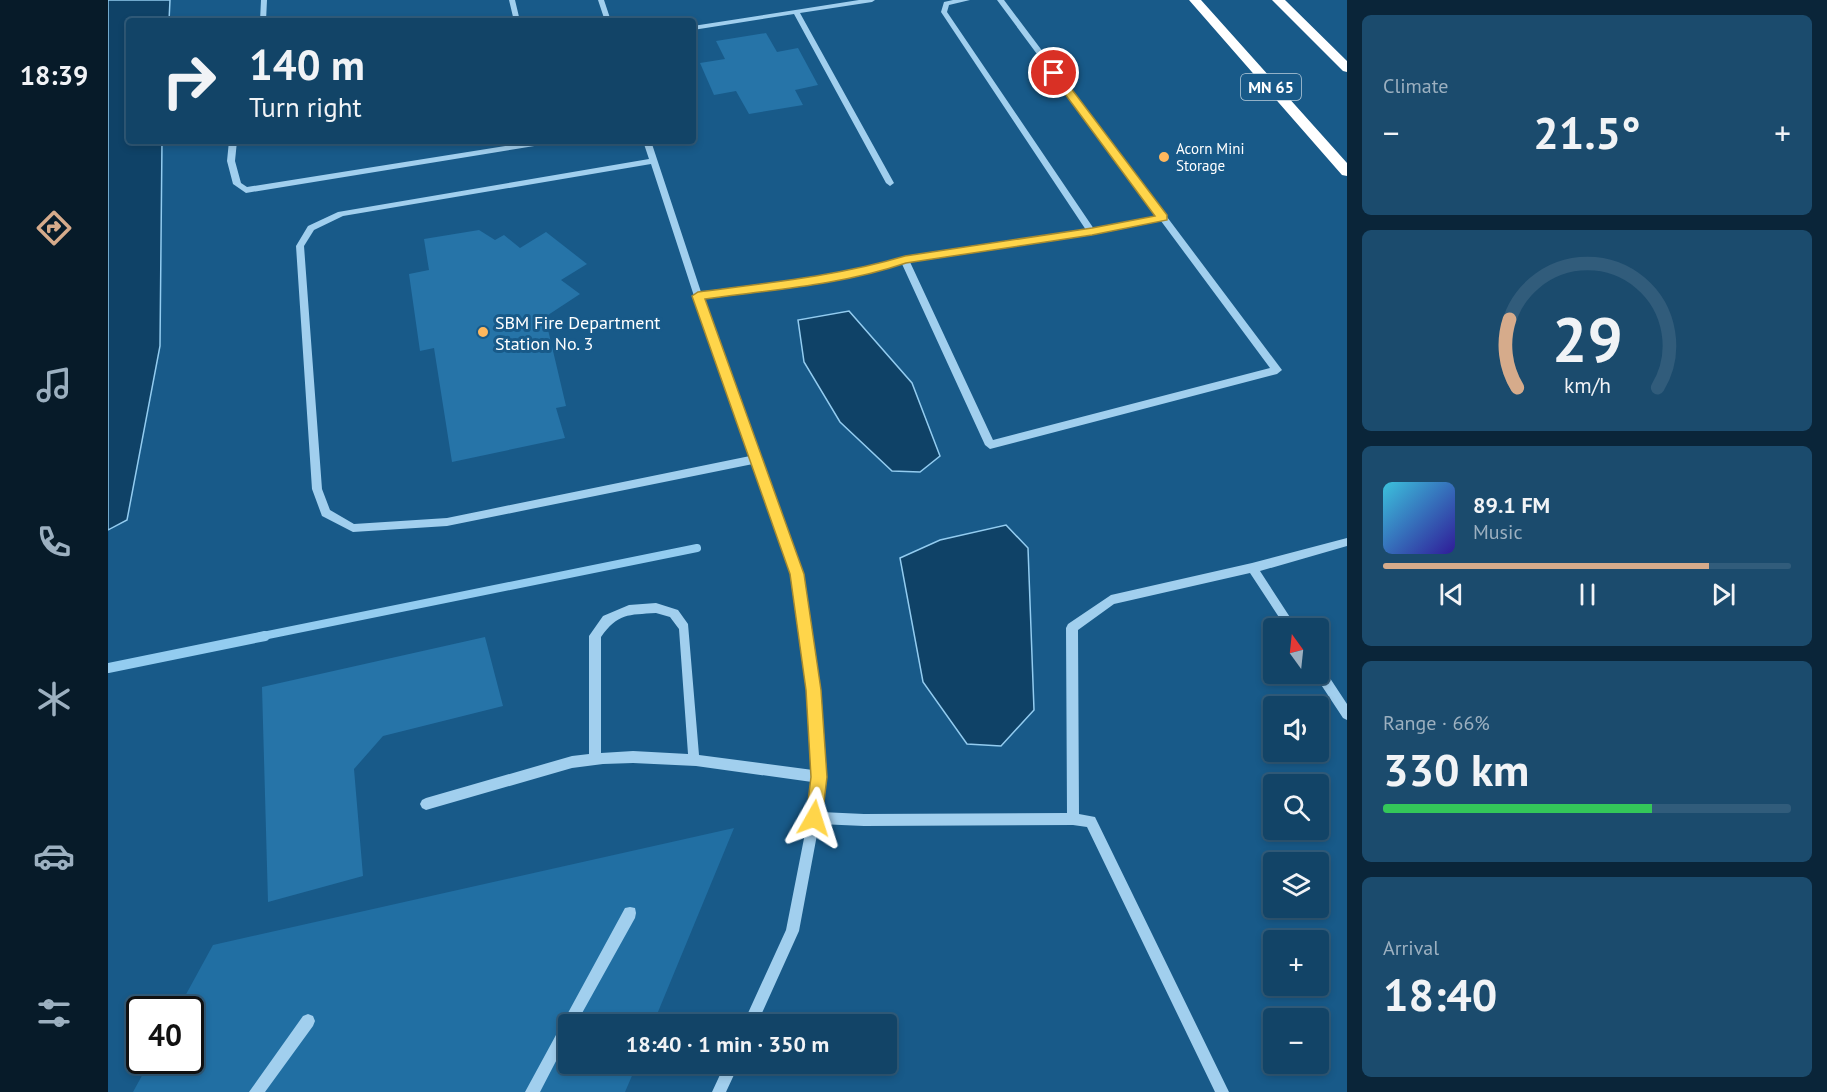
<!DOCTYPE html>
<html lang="en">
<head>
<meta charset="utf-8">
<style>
	:root { --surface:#124467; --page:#1b4b6d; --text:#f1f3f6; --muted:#9cb0c0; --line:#315c7b; --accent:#d6ab8b }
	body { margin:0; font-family:"PT Sans",sans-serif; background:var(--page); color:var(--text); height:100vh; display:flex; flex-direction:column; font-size:22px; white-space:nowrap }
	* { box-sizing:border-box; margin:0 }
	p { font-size:20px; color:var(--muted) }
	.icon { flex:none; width:33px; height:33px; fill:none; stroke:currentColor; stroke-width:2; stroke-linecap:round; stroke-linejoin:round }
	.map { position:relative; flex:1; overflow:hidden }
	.panel { display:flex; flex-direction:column; gap:15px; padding:15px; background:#0a2539; width:480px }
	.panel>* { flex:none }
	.hud { position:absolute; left:18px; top:18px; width:570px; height:126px; border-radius:6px; box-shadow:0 3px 9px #0003,0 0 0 2px var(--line); background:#124467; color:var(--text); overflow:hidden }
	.needle { width:39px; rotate:345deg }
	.tools { position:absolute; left:1155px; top:618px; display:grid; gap:12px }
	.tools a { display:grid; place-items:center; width:66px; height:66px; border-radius:6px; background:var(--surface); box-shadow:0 3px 9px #0003,0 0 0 2px var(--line); font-size:30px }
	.speed { position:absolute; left:18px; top:996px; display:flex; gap:12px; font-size:30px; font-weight:700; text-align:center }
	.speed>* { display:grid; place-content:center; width:78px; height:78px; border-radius:50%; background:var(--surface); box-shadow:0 3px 9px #0003,0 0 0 2px var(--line); line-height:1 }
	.speed .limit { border:3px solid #111; border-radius:9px; background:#fff; color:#111 }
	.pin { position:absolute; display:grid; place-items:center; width:51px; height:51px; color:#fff; margin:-26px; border:3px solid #fff; border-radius:50%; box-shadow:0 2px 6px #0007 }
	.me { position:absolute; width:66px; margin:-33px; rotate:6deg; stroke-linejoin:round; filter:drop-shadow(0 0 4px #0008) }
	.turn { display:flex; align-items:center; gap:21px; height:126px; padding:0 24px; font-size:27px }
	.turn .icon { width:78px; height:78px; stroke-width:2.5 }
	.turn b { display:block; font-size:42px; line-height:51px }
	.big { font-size:45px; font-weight:800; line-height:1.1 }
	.panel .card { flex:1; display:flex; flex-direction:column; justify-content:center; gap:9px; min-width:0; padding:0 21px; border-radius:9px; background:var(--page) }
	.panel .dial { align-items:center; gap:0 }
	.dial svg { height:156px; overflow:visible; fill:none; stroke:var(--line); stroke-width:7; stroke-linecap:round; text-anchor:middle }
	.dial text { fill:var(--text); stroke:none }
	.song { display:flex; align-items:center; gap:18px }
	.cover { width:72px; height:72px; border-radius:9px; background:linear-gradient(135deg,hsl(190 70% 55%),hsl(250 70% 35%)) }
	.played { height:6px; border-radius:3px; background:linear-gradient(90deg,var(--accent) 80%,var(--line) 80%) }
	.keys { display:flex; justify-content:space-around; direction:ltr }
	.heat { display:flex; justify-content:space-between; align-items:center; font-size:33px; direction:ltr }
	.charge { height:9px; border-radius:4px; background:linear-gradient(90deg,#34c759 66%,var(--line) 0) }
	.trip { position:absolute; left:450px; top:1014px; width:339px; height:60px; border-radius:6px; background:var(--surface); box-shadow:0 3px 9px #0003,0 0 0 2px var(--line); font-weight:800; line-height:60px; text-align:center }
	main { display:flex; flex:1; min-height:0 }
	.tabs { display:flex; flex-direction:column; width:108px; justify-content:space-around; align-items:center; background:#071b29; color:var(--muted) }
	.tabs .icon { width:42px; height:42px }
	.tabs .current { color:var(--accent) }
	.tabs b { font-size:27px; color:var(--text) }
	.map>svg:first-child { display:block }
	.green { fill:#216fa3 }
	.water { fill:#0f4267; stroke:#93ccf0; stroke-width:1.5 }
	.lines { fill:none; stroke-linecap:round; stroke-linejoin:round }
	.stream-far1 { stroke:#93ccf0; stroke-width:8 }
	.stream { stroke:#93ccf0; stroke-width:10 }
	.building { fill:#2674a8 }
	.minor { fill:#a1cfee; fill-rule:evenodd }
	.highway { fill:#fff; fill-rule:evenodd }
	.route { fill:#ffd54a; stroke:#a68a30; stroke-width:1.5 }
	.poi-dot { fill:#ffb85d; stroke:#185a89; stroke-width:2 }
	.labels { text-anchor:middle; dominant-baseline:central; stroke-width:6; stroke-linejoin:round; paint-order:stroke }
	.far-poi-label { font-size:15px; fill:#fff; stroke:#185a89; text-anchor:start }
	.shield { fill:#185a89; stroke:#bacedc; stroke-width:1.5 }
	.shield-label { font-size:16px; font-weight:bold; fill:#fff }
	.poi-label { font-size:18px; fill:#fff; stroke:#185a89; text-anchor:start }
</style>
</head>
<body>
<main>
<nav class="tabs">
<b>18:39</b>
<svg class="icon current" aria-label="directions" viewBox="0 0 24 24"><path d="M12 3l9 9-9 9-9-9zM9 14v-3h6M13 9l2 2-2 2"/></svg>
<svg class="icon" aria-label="music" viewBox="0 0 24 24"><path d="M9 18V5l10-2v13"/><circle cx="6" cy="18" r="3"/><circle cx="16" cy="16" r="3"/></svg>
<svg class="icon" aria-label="phone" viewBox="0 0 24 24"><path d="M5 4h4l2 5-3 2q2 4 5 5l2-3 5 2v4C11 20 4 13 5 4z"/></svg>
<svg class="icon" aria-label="climate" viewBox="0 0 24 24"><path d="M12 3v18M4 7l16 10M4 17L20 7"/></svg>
<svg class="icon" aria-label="car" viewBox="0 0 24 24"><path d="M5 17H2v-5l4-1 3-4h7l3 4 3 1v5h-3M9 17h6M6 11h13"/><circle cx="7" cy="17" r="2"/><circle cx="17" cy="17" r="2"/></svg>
<svg class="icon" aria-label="filters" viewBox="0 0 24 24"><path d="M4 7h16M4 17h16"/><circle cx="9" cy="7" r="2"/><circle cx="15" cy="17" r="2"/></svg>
</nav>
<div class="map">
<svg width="1239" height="1092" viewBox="0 0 1239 1092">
	<rect width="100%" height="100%" fill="#185a89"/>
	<path class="green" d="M626,828L545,1024H460V1064H529L517,1092H25L42,1061L82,1060V1010L70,1009L105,945Z"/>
	<path class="water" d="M0,0H62L61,21H21V141H54L52,346L19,520L0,530Z
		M741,311L804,383L832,456L812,472L784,471L732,422L696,362L690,320Z
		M898,525L920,548L926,710L893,746L859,744L815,682L792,558L832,540Z"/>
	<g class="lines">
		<path class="stream-far1" d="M150,637L589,548"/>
		<path class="stream" d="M0,668L157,636"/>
	</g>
	<path class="building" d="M658,33L669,52L690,48L710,85L687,90L695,105L641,114L628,91L606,95L592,63L617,59L608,41Z
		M371,230L387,240L396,235L412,248L438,232L479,264L453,280L472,294L437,317L458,406L448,408L457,438L344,462L326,348L312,351L301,274L321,270L316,239Z
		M377,637L395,706L275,736L246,769L255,876L160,902L154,687Z"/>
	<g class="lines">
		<path class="minor" d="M153,0H159L158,21H152Z
			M401,0H407L412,21H406Z
			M490,0H496L503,21H497Z
			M751,0H767L764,2L692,13L786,183L782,186L778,183L686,14L585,30V26Z
			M845,0H862L841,5L839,12L986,229L1049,216L889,0H896L1174,370L1169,374L882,449L877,445L794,264L721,281L595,298L694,575L712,690L717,777L713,812L756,814L959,813L958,628L960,624L1003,595L1144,563L1239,538V546L1152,571L1189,628H1178L1142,573L1006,604L970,630L971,814L987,817L1121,1092H1107L979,827L965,825L756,826L711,824L691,931L649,1024H635L678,930L700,818L704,782L588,766L525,763L495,764L464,768L318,810L314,808L312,804L314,800L318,798L464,756L481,754V636L495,616L521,605L548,603L570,610L580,624L591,755L705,770L700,690L684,575L645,464L339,526L245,532L214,516L204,489L188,246L200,226L230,212L541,159L535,141H543L593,292L721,275L797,257L978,230L833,12L836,2ZM543,164L586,296L642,456L339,518L246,524L222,510L214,489L196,246L206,230L235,216ZM1053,221L1162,368L885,440L802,262L984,235ZM548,613L562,617L571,629L580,754L525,751L493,753V637C510,613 520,615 548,613Z
			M548,19L556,21H545Z
			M121,141H129L127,161L133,183L139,187L429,141H449L445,143L138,193L125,184L119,161Z
			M1210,665L1214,666L1239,704V720L1235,718L1206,674H1210Z
			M522,907L527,908L528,913L527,918L468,1024H460V1038L432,1092H417L517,908Z
			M200,1014L205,1016L207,1021L205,1026L157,1092H141L195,1016Z
			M617,1064H631L618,1092H604Z"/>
		<path class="highway" d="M1081,0H1093L1239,163V176L1234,175Z
			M1164,0H1177L1239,61V72L1235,71Z"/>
	</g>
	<path class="route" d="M943,71H950L1059,215V220L984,235L798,263C734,285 663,290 597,299L696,574L713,690L719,777L714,818L712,823L706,826L701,823L698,818L703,777L698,690L682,574L584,296L590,292C659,283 730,276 797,256L984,228L1047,216L943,75Z"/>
	<g class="poi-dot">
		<circle cx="1056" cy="157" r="6"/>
		<circle cx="375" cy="332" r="6"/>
	</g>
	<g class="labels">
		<g class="far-poi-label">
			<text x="1068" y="148">Acorn Mini<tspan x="1068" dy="17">Storage</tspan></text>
		</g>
		<rect class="shield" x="1133" y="74" width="60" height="26" rx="4.5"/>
		<g class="shield-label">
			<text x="1163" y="87">MN 65</text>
		</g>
		<g class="poi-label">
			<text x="387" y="322">SBM Fire Department<tspan x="387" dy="21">Station No. 3</tspan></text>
		</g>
	</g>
</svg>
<div class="tools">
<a><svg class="needle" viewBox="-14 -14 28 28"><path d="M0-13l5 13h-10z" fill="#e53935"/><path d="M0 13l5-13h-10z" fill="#9cb0c0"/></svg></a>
<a><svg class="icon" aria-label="sound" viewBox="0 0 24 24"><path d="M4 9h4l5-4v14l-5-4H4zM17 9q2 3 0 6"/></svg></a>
<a><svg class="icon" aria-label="search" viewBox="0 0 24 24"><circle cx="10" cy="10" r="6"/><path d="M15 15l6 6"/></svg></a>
<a><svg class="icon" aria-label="layers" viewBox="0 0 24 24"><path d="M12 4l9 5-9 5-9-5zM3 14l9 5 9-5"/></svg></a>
<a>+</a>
<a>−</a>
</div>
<div class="speed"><div class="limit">40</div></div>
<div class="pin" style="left:946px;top:73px;background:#d93025"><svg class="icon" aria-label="arrive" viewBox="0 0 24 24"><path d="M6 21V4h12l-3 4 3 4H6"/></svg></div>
<svg class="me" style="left:706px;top:818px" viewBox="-20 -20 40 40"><path d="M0-17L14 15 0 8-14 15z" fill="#ffd54a" stroke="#fff" stroke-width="4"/></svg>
<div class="trip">18:40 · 1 min · 350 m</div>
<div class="hud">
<div class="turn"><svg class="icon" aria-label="right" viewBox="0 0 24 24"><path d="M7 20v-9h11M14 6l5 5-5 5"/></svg><div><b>140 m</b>Turn right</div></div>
</div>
</div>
<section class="panel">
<div class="card"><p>Climate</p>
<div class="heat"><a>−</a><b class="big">21.5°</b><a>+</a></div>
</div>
<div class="card dial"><svg viewBox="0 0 100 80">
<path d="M14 69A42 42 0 1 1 86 69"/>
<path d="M14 69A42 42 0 0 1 10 34" stroke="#d6ab8b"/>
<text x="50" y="56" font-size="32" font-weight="700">29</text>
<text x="50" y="72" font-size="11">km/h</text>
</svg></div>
<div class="card">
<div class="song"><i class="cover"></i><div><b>89.1 FM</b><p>Music</p></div></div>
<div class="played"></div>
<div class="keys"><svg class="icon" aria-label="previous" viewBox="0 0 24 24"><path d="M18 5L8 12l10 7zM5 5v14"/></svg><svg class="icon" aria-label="pause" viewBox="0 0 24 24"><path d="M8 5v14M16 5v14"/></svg><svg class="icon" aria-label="next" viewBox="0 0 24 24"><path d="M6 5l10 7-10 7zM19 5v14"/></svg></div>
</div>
<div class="card"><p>Range · 66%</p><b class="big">330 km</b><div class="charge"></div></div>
<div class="card"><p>Arrival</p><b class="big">18:40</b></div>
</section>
</main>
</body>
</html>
